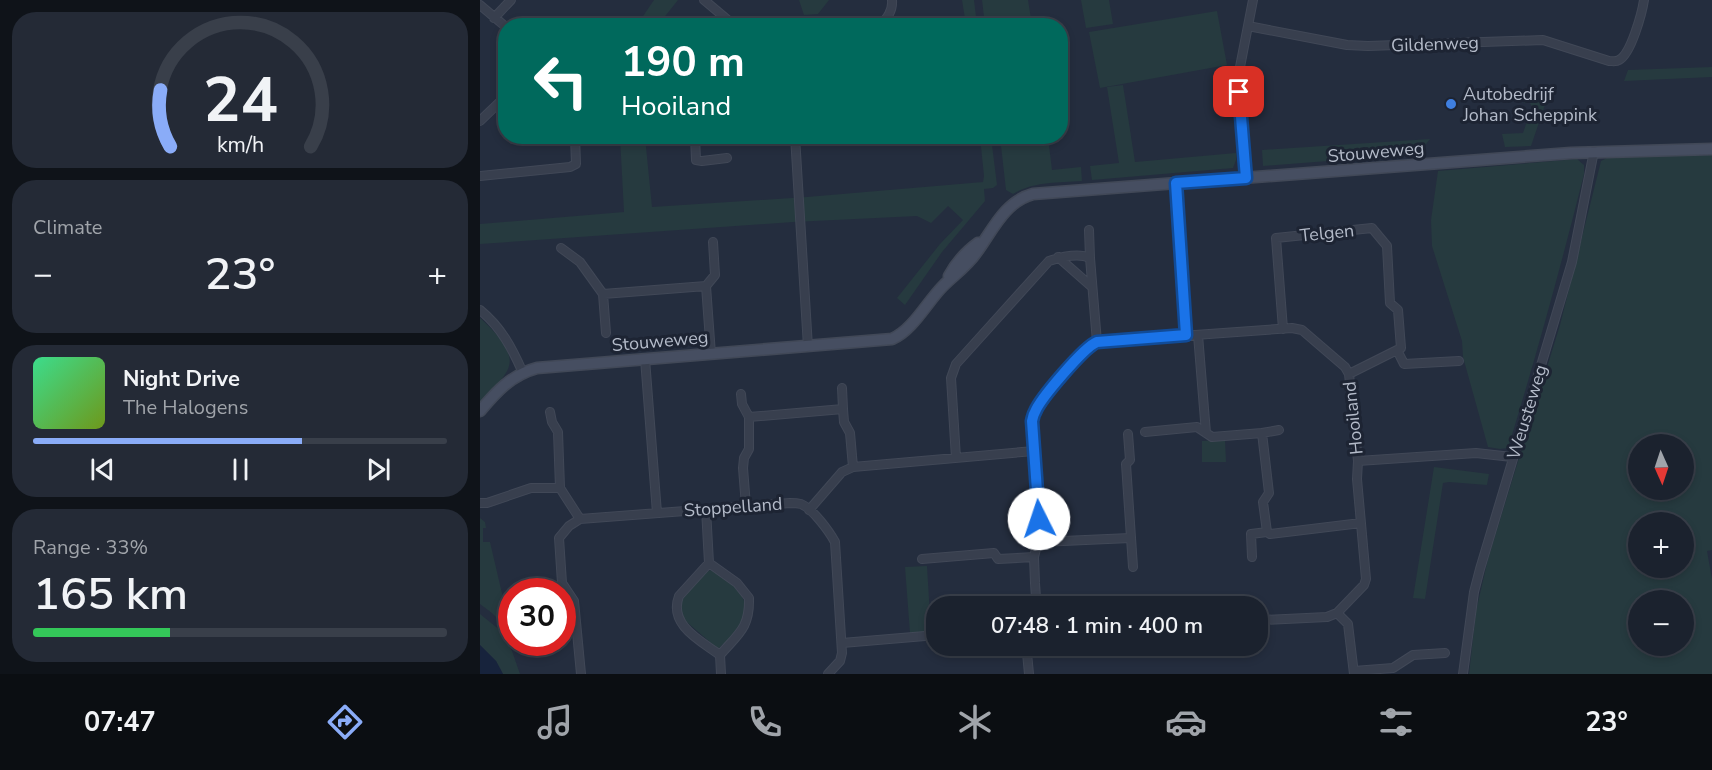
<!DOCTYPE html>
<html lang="en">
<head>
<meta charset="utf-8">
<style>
	:root { --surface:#1b222e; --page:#242a36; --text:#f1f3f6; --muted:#a0a4aa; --line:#393f4a; --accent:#8aacf8 }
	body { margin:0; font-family:"Nunito Sans",sans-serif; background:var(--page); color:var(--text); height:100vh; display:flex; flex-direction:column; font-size:22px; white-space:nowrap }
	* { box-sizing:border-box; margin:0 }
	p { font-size:20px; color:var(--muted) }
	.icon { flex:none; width:33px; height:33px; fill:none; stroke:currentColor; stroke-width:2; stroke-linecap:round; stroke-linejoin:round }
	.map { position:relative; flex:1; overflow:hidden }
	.side { display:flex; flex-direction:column; gap:12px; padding:12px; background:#0f1319; width:480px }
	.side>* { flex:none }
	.guide { position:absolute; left:18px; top:18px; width:570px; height:126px; border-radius:24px; box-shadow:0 3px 9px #0003,0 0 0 2px var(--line); background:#00695c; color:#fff; overflow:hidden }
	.needle { width:39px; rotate:177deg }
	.fabs { position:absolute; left:1148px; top:434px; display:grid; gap:12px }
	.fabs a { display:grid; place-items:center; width:66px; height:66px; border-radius:50%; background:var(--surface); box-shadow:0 3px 9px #0003,0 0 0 2px var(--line); font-size:30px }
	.speed { position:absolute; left:18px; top:578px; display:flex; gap:12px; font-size:30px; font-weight:700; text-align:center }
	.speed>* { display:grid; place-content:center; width:78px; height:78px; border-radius:50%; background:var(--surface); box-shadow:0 3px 9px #0003,0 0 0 2px var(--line); line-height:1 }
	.speed .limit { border:9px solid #d22; background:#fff; color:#111 }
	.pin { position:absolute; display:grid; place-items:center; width:51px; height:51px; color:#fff; margin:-26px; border-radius:12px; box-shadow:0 3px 9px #0006 }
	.me { position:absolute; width:66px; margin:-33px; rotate:356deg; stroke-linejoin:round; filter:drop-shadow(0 0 4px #0008) }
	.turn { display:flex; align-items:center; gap:21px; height:126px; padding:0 24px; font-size:27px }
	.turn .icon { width:78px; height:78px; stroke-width:2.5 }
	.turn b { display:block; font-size:42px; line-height:51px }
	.big { font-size:45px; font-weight:600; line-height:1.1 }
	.side .card { flex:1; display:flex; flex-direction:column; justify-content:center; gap:9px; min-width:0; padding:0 21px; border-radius:24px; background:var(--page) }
	.side .dial { align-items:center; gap:0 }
	.dial svg { height:156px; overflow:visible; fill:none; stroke:var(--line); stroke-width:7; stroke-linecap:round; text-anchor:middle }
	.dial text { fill:var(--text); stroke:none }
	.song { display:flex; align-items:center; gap:18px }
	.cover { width:72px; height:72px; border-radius:9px; background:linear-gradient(135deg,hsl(150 70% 55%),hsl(80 70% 35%)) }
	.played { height:6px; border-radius:3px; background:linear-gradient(90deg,var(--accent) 65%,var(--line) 65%) }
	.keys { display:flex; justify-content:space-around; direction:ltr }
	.heat { display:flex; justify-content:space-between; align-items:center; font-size:33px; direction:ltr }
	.charge { height:9px; border-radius:4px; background:linear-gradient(90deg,#34c759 33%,var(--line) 0) }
	.trip { position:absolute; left:446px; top:596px; width:342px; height:60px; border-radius:24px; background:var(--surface); box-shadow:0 3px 9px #0003,0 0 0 2px var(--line); font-weight:600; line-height:60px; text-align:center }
	.menu { display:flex; height:96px; justify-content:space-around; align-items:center; background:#0b0e12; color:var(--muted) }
	.menu .icon { width:42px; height:42px }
	.menu .active { color:var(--accent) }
	.menu b { font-size:27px; color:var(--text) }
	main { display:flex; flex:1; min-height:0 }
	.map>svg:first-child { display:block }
	.green { fill:#263a3f; fill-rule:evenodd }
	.water { fill:#17233c }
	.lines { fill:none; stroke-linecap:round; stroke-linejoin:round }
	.minor-casing { stroke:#414857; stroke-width:10 }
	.secondary-casing { stroke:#414857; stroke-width:13 }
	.minor { stroke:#383f4e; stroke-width:8 }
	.secondary { stroke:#464e61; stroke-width:10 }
	.route-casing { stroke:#114b97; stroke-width:15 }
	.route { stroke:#1a73e8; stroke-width:10 }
	.shop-dot { fill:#3f7fe0; stroke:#1d2433; stroke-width:2 }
	.labels { text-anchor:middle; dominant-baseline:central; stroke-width:6; stroke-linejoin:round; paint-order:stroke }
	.street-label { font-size:18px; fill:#b4bbc9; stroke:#1d2433 }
	.poi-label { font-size:18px; fill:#b4bbc9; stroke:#1d2433; text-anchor:start }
</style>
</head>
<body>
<main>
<section class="side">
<div class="card dial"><svg viewBox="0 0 100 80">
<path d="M14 69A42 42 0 1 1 86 69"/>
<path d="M14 69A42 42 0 0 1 9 40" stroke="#8aacf8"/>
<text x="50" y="56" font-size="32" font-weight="700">24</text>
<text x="50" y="72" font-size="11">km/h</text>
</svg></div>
<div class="card"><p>Climate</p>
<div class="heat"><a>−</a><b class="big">23°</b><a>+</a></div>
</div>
<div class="card">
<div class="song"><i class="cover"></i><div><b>Night Drive</b><p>The Halogens</p></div></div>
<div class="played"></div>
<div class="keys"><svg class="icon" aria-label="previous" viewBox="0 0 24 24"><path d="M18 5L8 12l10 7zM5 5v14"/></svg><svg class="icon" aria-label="pause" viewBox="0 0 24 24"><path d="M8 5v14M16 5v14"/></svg><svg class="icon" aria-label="next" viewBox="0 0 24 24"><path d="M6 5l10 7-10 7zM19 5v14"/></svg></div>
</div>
<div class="card"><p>Range · 33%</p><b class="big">165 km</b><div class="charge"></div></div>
</section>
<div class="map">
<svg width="1232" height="674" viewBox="0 0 1232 674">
	<rect width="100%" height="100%" fill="#242d3e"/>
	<path class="green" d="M174,0H198L178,25H157Z
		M319,0H349L338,14L324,15Z
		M482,0H494L497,25H486Z
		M502,0H548L552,25H505Z
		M601,0H629L633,24L606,28Z
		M737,11L747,65L620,88L609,32Z
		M1232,67V77L1144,81L1148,70Z
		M643,85L655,162L756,153V160L753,168L612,180L610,166L639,163L627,87Z
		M1066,89L1069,93L1051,146L1025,147L1022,134L1043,133L1052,107L1050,103H1044L1043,91Z
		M140,137H165L172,207L327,197L503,182L504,176L500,137H511L517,185L513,188L504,189L505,201L462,252L425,305L417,298L460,244L483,220L468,206L451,223L437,216L313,222L0,244V224L144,212Z
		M520,137H568L572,170L601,167L602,181C577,183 555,181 533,194L526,190Z
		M950,139L938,154L783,166L782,150Z
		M1232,155V550L1227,551L1232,579V674H989L996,611L1008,559L1080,325L1121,161L1129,157ZM1158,444H1203V489H1158ZM1158,522H1203V567H1158ZM1158,600H1203V645H1158Z
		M1097,159L1104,165V174C1081,266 1056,357 1028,448L1020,449L1008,447L983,357L982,341L952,246L951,220L958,171Z
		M0,318C11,328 34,349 29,366C26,378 8,394 0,404Z
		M745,440L746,462H722V441Z
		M954,467L1009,474L1007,485L969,482L963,483L945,599L933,598Z
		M0,518L5,522L6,528H3V542H10L31,632L12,613L0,604Z
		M447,566L451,632L430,633L425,567Z
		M231,570C249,580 273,596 263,620C259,631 246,641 238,649L201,617L200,602L225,572Z
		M0,614L21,631L32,651L40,674H23L16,661L0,645Z"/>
	<path class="water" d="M0,645L16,661L23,674H0Z"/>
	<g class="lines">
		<defs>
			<path id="minor" d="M224,0L255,26
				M0,5L26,27
				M14,18L31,0
				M400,26C407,18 413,11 412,0
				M768,26L867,45L888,46L1063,40L1129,61C1133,61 1136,62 1139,60C1151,54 1162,13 1164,0
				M0,121L26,96
				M215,136L216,160L222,161L247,158
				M315,136L328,347
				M0,176L90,167L96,164L95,136
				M766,178L759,80L760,67L773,0
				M696,183L706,335
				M609,230L610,258
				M81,248L100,262L123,294L226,286
				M578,257L612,287
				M123,294L126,333
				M0,310C21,327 32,348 43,373
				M803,329L796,238L892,228L907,246L910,303L918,310L921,348L869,374
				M718,335L726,433
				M917,350L924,364L979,361
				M231,354L226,286L235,275L233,242
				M165,359L177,513
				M362,388L363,409
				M261,394L262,404L269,417
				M70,412L72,422L78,432L80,488L100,519
				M665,432L717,427L732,437L782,433L789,493L783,502L787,532L790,534L881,523
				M782,433L799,430
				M648,434L650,460L646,464L653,567
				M476,458L471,378L476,364L569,261C581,257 599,253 610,258L617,342
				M878,461L996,453L1032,457
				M0,503H7L51,488H80
				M266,506L263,468L264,458L269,449V417L363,409L364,422L370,433L373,467
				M226,509L229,563L257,583L269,598C270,628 258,634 240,655
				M329,510L362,472L373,467L554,451
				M561,542L650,538
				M772,557L771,534L787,532
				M442,559L514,553L518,559L554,557
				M229,563L199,596C188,625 221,641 240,655L241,674
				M563,606L556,598L555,583L554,557L556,549L561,542L552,421C553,418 553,415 555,412C561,399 605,347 617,342L812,328L822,330L865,367L869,374L878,461L877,479L886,579L884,585L857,613L847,617L783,620L777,619
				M857,613L868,624L874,674
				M362,643L445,636H448L456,644
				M457,645L465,647L498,645
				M874,671L913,668L933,655L965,653
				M101,674L94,601L82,583L79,538L89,526L100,519L310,503C314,503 317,503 321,504C333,509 349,531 355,542L362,653L360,661L348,674
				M549,674L547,653L549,645
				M983,674L994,592L1000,569L1092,262L1114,151"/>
			<path id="secondary" d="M469,276C476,263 487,251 498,243
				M0,411C16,392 31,375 57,368L412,339C433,330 447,302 463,286C474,275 487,266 496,253C513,230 524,202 553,194L1091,153L1232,149"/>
		</defs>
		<use href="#minor" class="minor-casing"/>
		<use href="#secondary" class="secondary-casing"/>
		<use href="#minor" class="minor"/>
		<use href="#secondary" class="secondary"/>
	</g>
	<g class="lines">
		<defs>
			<path id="route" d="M559,519L552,421C553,418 553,415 555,412C560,399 604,347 617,342L706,335L696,183L766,178L759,92"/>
		</defs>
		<use href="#route" class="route-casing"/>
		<use href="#route" class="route"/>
	</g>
	<circle class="shop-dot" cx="971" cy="104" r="6"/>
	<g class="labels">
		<g class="street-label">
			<text transform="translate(955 44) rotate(-2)">Gildenweg</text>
			<text transform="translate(896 152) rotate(-5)">Stouweweg</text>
			<text transform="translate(847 233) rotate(-6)">Telgen</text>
			<text transform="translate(180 341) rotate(-5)">Stouweweg</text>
			<text transform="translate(1047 412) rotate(-73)">Weusteweg</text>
			<text transform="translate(873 418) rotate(-96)">Hooiland</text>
			<text transform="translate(253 507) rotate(-4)">Stoppelland</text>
		</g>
		<g class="poi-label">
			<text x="983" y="94">Autobedrijf<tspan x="983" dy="21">Johan Scheppink</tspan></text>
		</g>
	</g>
</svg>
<div class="fabs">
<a><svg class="needle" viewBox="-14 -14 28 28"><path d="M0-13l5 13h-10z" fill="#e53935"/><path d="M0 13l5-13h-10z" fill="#a0a4aa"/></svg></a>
<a>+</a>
<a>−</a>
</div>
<div class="speed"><div class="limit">30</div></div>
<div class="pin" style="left:759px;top:92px;background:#d93025"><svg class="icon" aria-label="arrive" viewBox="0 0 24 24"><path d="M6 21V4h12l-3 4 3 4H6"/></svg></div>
<svg class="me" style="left:559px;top:519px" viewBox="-20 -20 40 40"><circle r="19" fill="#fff"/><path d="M0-13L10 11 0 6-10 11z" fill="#1a73e8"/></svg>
<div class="trip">07:48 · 1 min · 400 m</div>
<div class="guide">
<div class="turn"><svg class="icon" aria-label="left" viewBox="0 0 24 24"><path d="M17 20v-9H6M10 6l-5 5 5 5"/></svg><div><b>190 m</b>Hooiland</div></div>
</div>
</div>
</main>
<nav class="menu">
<b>07:47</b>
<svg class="icon active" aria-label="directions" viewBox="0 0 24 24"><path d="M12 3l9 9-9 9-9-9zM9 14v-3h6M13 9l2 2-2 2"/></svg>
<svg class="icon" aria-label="music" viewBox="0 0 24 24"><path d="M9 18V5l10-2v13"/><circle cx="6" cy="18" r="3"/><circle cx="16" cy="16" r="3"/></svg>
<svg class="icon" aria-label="phone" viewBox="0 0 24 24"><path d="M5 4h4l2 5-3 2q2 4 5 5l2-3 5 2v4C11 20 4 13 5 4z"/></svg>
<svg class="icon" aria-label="climate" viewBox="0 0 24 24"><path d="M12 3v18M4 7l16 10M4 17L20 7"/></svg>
<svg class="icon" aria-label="car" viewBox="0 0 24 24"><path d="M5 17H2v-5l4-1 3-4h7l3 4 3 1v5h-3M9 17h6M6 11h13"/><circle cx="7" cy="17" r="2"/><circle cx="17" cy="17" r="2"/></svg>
<svg class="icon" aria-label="filters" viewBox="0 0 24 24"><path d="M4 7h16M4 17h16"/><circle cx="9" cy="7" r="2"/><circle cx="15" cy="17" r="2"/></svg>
<b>23°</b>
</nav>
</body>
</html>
